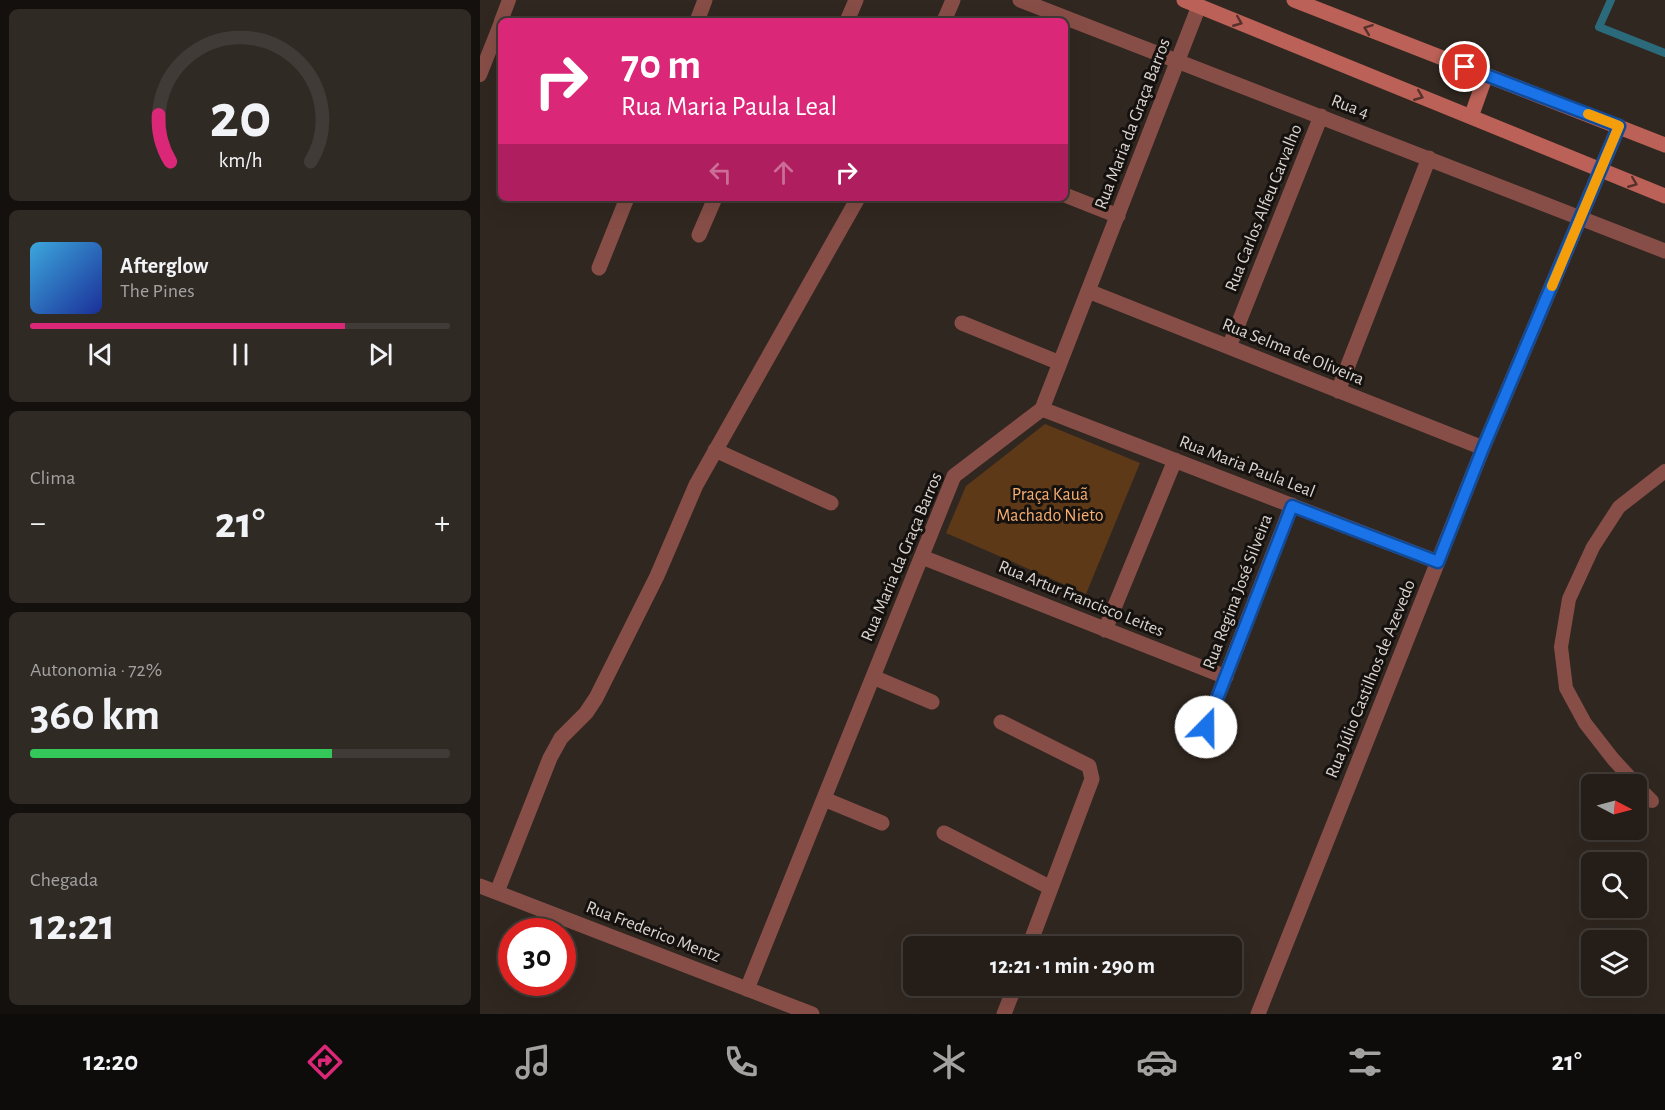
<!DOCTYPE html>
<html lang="pt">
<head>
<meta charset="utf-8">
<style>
	:root { --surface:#241d18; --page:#302a25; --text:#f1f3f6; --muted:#a3a2a2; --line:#413b37; --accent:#db2777 }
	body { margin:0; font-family:"Alegreya Sans",sans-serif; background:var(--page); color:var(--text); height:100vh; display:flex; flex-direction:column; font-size:22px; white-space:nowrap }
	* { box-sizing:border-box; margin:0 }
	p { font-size:20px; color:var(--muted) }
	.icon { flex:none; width:33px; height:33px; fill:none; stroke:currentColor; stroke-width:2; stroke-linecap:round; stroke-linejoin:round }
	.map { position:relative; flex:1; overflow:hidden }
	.panel { display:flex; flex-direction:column; gap:9px; padding:9px; background:#14100d; width:480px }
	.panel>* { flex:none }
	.hud { position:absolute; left:18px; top:18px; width:570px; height:183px; border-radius:9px; box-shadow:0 6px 24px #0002,0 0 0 2px var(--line); background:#db2777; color:#fff; overflow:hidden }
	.needle { width:39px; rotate:96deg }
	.buttons { position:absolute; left:1101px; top:774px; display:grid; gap:12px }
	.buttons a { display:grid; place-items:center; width:66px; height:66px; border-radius:9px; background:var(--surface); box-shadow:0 6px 24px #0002,0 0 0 2px var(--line); font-size:30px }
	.speed { position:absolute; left:18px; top:918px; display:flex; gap:12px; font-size:30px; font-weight:700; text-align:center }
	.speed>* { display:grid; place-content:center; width:78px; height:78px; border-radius:50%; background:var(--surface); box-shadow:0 6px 24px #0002,0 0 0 2px var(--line); line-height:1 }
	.speed .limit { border:9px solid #d22; background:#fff; color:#111 }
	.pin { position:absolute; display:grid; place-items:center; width:51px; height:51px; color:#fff; margin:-26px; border:3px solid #fff; border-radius:50%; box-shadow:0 2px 6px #0007 }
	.me { position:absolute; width:66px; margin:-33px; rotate:22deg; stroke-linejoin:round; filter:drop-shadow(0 0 4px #0008) }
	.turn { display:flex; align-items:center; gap:21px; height:126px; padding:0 24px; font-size:27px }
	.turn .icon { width:78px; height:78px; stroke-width:2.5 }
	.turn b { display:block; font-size:42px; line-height:51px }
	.lanes { display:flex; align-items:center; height:57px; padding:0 24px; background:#0003; justify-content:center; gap:30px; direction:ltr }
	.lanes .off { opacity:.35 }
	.big { font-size:45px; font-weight:700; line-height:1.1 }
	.panel .card { flex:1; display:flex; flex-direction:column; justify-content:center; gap:9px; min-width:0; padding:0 21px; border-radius:9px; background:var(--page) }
	.panel .dial { align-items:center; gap:0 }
	.dial svg { height:156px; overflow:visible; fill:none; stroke:var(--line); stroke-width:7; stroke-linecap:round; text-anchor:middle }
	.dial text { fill:var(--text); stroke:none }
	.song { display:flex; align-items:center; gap:18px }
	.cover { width:72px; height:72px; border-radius:9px; background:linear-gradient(135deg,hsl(200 70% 55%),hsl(230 70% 35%)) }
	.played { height:6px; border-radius:3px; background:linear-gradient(90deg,var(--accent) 75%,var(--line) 75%) }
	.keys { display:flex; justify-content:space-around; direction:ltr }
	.heat { display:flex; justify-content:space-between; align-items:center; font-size:33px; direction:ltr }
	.charge { height:9px; border-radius:4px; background:linear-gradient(90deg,#34c759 72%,var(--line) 0) }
	.trip { position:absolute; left:423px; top:936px; width:339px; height:60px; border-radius:9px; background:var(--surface); box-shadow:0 6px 24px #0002,0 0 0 2px var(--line); font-weight:700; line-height:60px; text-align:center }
	.dock { display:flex; height:96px; justify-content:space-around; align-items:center; background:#0e0c0a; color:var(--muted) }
	.dock .icon { width:42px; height:42px }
	.dock .active { color:var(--accent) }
	.dock b { font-size:27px; color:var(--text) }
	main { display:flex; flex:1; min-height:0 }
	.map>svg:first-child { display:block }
	.green { fill:#5e3918 }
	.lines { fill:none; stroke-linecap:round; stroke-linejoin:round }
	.stream { stroke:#2b6a7a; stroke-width:8 }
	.service { stroke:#874e47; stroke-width:14 }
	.minor { stroke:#874e47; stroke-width:15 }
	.tertiary { stroke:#874e47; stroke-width:15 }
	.secondary { stroke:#bb6157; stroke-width:15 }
	.oneway { stroke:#57312b }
	.route-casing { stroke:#114b97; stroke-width:15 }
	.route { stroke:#1a73e8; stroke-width:10 }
	.slow { stroke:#f59e0b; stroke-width:10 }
	.labels { text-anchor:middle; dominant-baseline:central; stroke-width:6; stroke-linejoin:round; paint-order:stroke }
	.street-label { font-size:18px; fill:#dad4d0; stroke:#15110e }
	.park-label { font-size:18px; fill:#f6ae71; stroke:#15110e }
</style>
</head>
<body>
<main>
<section class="panel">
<div class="card dial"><svg viewBox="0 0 100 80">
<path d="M14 69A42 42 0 1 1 86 69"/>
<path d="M14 69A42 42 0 0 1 8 45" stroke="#db2777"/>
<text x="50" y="56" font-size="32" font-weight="700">20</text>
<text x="50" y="72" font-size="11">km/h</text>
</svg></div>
<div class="card">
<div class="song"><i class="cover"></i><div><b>Afterglow</b><p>The Pines</p></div></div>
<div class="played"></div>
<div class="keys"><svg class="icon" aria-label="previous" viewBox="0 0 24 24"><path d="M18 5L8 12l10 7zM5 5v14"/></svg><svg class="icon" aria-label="pause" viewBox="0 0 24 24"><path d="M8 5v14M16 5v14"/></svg><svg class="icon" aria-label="next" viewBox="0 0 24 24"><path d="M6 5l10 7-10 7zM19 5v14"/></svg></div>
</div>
<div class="card"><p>Clima</p>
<div class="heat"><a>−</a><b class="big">21°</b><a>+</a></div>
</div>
<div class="card"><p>Autonomia · 72%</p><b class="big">360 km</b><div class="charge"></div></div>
<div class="card"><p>Chegada</p><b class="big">12:21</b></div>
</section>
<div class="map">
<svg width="1185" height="1014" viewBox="0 0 1185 1014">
	<rect width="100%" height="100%" fill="#302720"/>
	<path class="green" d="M565,424L660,463L606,594L466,533L486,486Z"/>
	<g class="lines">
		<path class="stream" d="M1131,0L1119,27L1185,53"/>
		<path class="service" d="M21,21L29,0
			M0,75L21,22
			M1156,784L1133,759L1105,723L1086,688L1081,647L1089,599L1113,547L1139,507L1185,471
			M1156,785L1172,801"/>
		<path class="minor" d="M540,0L1185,251
			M217,21L225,0
			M367,21L376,0
			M464,21L473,0
			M585,195L638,216
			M219,235L235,198
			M119,268L147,198
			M608,291L1003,448
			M482,323L580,363
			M749,347L841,116
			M858,391L949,158
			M562,409L958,562
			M235,450L351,503
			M442,557L746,677
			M625,630L695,460
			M393,677L452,702
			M521,722L609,766L612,779L549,946
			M726,727L812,505
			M344,799L402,823
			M464,833L571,888
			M17,892L70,758L81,738L106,713L116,698L177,576L216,485L378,198
			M267,989L474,476L562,409L719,6
			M524,1014L535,986"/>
		<path class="tertiary" d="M0,886L332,1014
			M778,1014L1003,448L1139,126"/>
		<path class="secondary" d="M704,0L1185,196
			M814,0L1185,145
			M991,117L1006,75"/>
	</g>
	<defs><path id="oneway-chevron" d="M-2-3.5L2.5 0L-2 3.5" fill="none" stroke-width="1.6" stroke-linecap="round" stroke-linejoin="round" transform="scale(1.5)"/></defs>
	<g class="oneway">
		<use href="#oneway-chevron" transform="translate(758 22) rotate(22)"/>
		<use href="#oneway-chevron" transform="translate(888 29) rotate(-159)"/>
		<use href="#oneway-chevron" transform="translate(939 96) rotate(22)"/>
		<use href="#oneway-chevron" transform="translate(1153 183) rotate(22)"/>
	</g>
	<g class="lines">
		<defs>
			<path id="route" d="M726,727L812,506L958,562L1003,448L1139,126L985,67"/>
		</defs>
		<use href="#route" class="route-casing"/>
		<use href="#route" class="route"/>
		<path class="slow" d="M1072,286L1139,126L1108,114"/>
	</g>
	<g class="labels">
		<g class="street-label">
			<text transform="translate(870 107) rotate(21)">Rua 4</text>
			<text transform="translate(653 124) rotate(-69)">Rua Maria da Graça Barros</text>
			<text transform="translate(784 208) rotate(-68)">Rua Carlos Alfeu Carvalho</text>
			<text transform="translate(813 352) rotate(22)">Rua Selma de Oliveira</text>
			<text transform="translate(767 467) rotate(21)">Rua Maria Paula Leal</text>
			<text transform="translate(422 557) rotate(-67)">Rua Maria da Graça Barros</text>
			<text transform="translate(758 592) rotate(-69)">Rua Regina José Silveira</text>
			<text transform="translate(601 599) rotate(22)">Rua Artur Francisco Leites</text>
			<text transform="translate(891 679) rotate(-68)">Rua Júlio Castilhos de Azevedo</text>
			<text transform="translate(173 932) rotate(21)">Rua Frederico Mentz</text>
		</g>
		<g class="park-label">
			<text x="570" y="495">Praça Kauã<tspan x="570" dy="21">Machado Nieto</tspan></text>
		</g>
	</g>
</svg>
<div class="buttons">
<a><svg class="needle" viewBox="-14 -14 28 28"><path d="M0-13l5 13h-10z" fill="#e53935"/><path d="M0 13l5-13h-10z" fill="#a3a2a2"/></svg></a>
<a><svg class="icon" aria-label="search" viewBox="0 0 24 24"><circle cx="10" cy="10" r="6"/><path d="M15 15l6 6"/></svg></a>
<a><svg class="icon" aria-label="layers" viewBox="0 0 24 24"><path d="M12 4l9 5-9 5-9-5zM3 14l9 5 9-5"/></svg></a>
</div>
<div class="speed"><div class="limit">30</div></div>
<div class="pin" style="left:985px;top:67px;background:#d93025"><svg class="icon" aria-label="arrive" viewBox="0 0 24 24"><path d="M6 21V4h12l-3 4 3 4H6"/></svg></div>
<svg class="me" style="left:726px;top:727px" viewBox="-20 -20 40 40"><circle r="19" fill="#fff"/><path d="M0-13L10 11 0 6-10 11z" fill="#1a73e8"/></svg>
<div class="trip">12:21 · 1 min · 290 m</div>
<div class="hud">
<div class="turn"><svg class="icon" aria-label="right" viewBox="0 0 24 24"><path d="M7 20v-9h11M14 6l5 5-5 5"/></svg><div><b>70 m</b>Rua Maria Paula Leal</div></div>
<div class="lanes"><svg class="icon off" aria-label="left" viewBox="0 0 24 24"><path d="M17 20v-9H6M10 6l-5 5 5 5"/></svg><svg class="icon off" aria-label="ahead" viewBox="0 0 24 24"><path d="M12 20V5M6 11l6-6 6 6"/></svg><svg class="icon" aria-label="right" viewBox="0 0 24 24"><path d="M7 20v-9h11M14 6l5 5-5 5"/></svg></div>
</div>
</div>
</main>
<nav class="dock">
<b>12:20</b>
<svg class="icon active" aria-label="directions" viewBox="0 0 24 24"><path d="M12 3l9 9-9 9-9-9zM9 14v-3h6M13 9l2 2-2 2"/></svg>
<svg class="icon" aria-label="music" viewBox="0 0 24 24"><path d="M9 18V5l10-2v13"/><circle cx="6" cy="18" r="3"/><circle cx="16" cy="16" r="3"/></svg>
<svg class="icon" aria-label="phone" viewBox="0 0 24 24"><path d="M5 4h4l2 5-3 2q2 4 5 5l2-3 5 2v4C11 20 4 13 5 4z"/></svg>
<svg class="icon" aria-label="climate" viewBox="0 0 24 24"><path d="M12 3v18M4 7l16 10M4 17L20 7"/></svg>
<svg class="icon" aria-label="car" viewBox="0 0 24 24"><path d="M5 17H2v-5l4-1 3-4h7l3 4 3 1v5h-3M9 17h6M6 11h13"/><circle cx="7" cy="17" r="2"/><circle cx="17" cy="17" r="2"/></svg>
<svg class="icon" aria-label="filters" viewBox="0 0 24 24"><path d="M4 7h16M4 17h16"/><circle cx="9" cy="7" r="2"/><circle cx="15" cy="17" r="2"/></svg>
<b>21°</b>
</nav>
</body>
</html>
